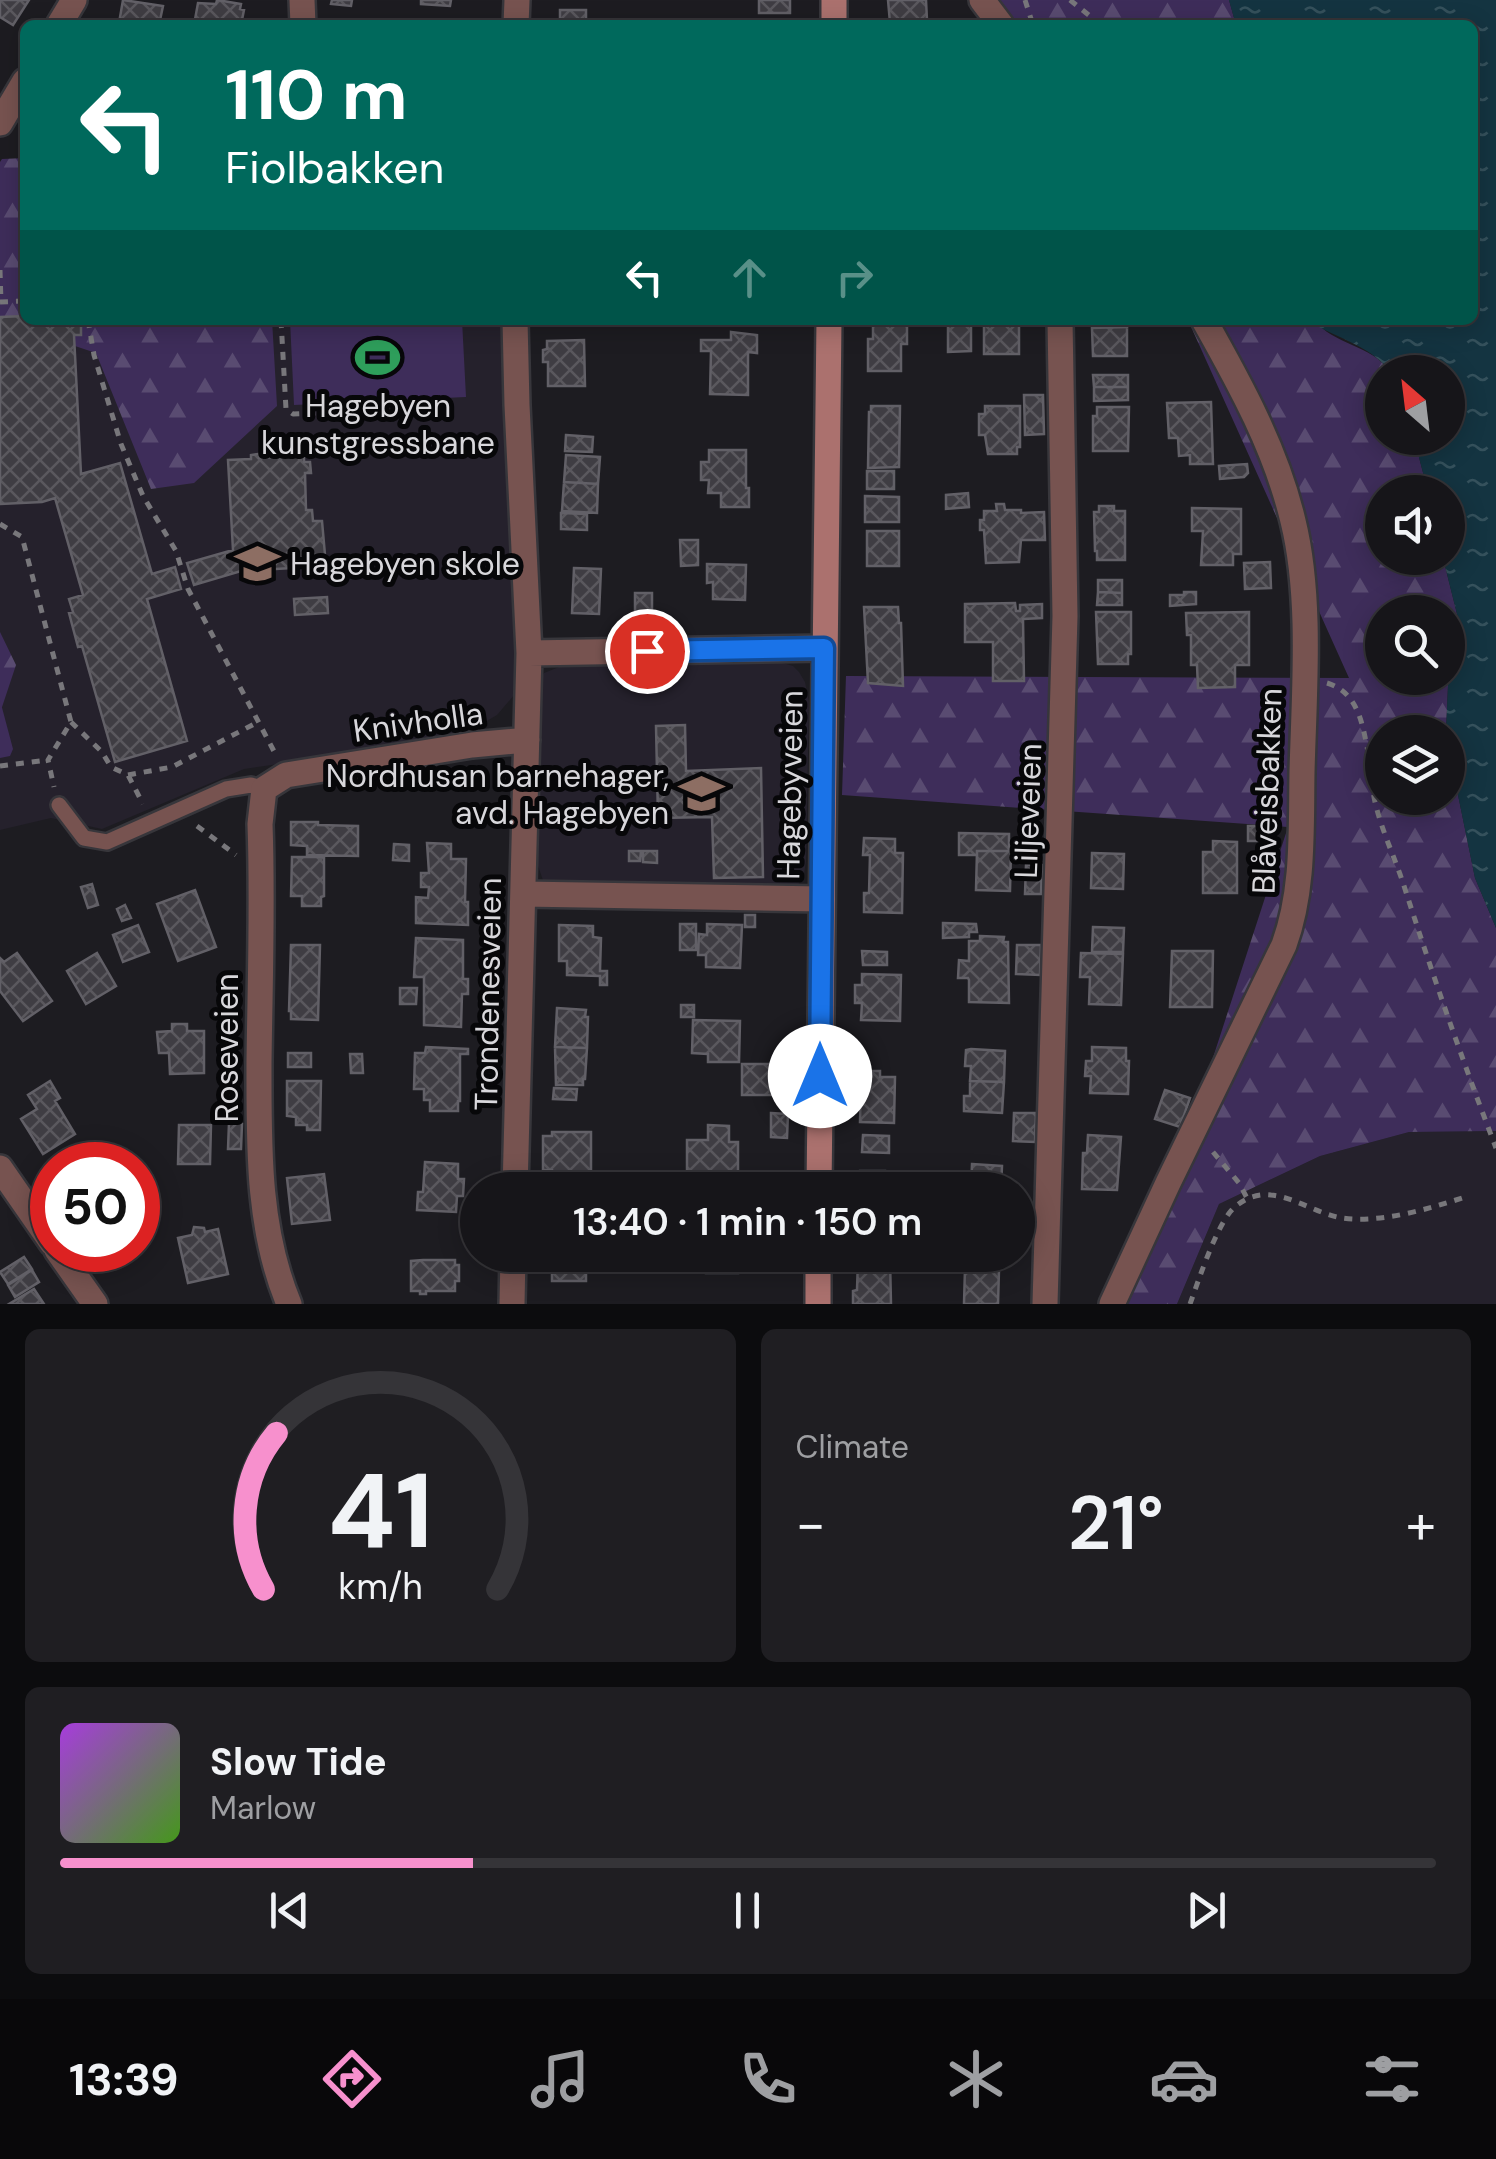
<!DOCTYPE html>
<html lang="en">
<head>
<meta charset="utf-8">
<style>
	:root { --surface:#161519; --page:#1f1e22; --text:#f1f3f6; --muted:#9e9fa2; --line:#353438; --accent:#f790cd }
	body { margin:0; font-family:"DM Sans",sans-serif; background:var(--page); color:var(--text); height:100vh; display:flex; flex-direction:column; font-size:38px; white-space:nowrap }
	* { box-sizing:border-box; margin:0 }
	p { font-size:32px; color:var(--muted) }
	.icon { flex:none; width:55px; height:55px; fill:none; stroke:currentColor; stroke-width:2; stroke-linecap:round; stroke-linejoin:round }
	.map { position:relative; height:1304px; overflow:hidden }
	.details { display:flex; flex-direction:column; gap:25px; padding:25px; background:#0c0c0e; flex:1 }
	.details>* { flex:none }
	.banner { position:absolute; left:20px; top:20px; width:1458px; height:305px; border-radius:15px; box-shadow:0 5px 25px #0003,0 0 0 2px var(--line); background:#00695c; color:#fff; overflow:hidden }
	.needle { width:65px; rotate:332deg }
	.fabs { position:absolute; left:1365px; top:355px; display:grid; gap:20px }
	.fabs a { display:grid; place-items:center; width:100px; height:100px; border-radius:50%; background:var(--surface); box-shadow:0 5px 25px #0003,0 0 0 2px var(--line); font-size:50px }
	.speed { position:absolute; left:30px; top:1142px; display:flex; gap:20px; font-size:50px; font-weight:700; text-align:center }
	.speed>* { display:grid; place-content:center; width:130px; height:130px; border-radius:50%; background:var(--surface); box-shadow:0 5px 25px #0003,0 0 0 2px var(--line); line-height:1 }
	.speed .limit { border:15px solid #d22; background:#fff; color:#111 }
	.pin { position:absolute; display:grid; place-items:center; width:85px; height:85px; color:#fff; margin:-42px; border:5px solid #fff; border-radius:50%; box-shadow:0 2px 10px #0007 }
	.me { position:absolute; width:110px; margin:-55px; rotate:0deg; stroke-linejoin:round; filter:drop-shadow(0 0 8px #0008) }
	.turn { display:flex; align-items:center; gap:35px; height:210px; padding:0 40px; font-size:45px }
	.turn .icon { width:130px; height:130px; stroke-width:2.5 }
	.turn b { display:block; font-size:70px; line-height:85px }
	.lanes { display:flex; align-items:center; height:95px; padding:0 40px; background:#0003; justify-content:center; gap:50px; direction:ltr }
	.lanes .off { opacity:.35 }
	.big { font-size:75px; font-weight:600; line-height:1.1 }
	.details .widget { flex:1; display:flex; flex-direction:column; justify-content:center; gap:15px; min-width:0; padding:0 35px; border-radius:15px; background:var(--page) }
	.details .dial { align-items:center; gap:0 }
	.dial svg { height:260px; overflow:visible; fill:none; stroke:var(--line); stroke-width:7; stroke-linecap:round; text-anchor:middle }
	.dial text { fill:var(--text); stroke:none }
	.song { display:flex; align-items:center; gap:30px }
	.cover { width:120px; height:120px; border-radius:15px; background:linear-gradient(135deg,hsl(280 70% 55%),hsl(100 70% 35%)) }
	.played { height:10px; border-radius:5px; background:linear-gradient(90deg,var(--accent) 30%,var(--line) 30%) }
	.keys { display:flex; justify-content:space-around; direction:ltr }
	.heat { display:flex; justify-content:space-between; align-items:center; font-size:55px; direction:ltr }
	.details .tiles { flex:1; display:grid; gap:25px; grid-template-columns:1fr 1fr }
	.widget:last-child { grid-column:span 2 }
	.trip { position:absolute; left:460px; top:1172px; width:575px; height:100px; border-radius:50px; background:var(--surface); box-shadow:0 5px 25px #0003,0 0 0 2px var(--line); font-weight:600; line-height:100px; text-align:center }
	.dock { display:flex; height:160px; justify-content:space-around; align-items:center; background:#09080a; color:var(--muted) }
	.dock .icon { width:70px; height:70px }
	.dock .on { color:var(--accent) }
	.dock b { font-size:45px; color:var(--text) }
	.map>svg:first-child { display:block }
	.built { fill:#25212c }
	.forest { fill:url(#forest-firs); fill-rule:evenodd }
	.pitch { fill:#3e2d5a }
	.water { fill:url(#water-ripples) }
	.building { fill:url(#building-cross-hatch); stroke:#626067; stroke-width:2.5 }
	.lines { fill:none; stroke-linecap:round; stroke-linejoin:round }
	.lane-casing { stroke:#37363b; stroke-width:20 }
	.street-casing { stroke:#37363b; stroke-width:30 }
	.secondary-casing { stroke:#37363b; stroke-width:30 }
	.path { stroke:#78777b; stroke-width:5; stroke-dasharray:8 8; stroke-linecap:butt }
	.lane { stroke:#775350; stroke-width:15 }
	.street { stroke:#775350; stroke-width:25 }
	.secondary { stroke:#ab716e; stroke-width:25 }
	.route-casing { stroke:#114b97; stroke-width:25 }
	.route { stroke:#1a73e8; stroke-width:18 }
	.labels { text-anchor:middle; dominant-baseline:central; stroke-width:10; stroke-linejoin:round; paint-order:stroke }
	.poi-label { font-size:32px; fill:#d8d7db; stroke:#070709 }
	.street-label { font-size:32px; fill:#d8d7db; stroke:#070709 }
</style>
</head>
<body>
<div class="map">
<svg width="1496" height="1304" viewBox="0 0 1496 1304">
	<defs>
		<pattern id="forest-firs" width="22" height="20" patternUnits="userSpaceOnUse" patternTransform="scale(2.5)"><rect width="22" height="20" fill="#3e2d5a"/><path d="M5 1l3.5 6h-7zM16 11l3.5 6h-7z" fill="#594b71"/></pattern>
		<pattern id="water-ripples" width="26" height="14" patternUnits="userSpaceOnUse" patternTransform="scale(2.5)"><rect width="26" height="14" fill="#143441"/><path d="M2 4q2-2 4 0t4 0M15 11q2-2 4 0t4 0" fill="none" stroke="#35515c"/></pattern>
		<pattern id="building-cross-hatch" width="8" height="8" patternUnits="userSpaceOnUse" patternTransform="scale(2.5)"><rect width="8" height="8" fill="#3f3d43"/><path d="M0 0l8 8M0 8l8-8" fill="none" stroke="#5a585e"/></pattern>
	</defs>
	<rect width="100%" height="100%" fill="#1d1c21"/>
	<path class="built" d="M0,269L25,320H503L517,666L515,694L497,715L473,729L445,740L244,769L102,829L51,818L0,830Z
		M769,659L793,666L799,672L805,682L809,702L806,862L804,874L798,885L786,892L544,883L537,863L541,678L544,673L559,667L685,664Z
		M1496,1131V1304H1177L1219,1204L1320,1156L1409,1132Z"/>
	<path class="forest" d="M999,0H1229L1236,25H1015Z
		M25,158V320H272L277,406L194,483L151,489L96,353L42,335L0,422V162L2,159Z
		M1188,320H1315C1331,344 1373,345 1390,372H1382V438H1414L1428,492H1382V558H1443L1460,626L1449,663L1446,732H1382V798H1448V746L1475,878L1496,928V1131L1409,1132L1320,1156L1219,1204L1177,1304H1110L1181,1156L1288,827L842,795L846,676L1349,678ZM1382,612H1448V678H1382Z
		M0,632L16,665L0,713Z"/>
	<path class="pitch" d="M290,320H462L466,397L294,405Z
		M0,700L13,749L10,756L0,758Z"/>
	<path class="water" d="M1229,0H1496V928L1475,878L1448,746V732H1446L1449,663L1460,626L1443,558H1448V492H1428L1414,438H1448V372H1390C1376,350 1342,339 1319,327L1315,320H1472V25H1236Z"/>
	<path class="building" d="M0,0H29L13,25L0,17Z
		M123,0L163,6L159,25L119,23Z
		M217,0L241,4L240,9L244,10L241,25H194L198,3L216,4Z
		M332,0H352L351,6L331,4Z
		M421,0H451L450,6L421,4Z
		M759,0H790V13H759Z
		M888,0H926L927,20L890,23Z
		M560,10H586V25H560Z
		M25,316V320L81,321V335H74L81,474L120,463L152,574L175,567L181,589L147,599L187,741L115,762L82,646L78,647L69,613L73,612L69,599L83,595L55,498L42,502L0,504V317Z
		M873,320H907V344H901V371H868V339H873Z
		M933,320H949V324H971V351L948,352V324H933Z
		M984,320H1019V354H984Z
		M1092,320H1126L1127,327L1092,328Z
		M1127,327V356H1093L1092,328Z
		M731,332L757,335V353L748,352V395L710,394L711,351H701V340H731Z
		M584,340L585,386H548V362H543V350L547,349V341Z
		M1093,375H1128V387H1094Z
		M1094,387H1128V400L1094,401Z
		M1024,395H1043L1044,434L1025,435Z
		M1211,402L1213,464H1190V455L1179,456L1178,438H1169L1167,403Z
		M871,406H900L899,467L868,468L869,412H871Z
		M985,406H1020V447H1017V454H988L985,435H979V414H985Z
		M1097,407H1129L1128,451H1093V416H1097Z
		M566,435L593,437L592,452L565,451Z
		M709,450H746V488H749V507H721V493H708L709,480H701V462H709Z
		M259,454V458L304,456V462H310L311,473H305L306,510H312L313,521H322L326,566L241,571L194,585L187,563L233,550L228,460L251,459V455Z
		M566,455L600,457L598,484L564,482Z
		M1247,464L1248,473L1244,477L1220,479L1219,466Z
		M867,471H894V489H867Z
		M564,482L598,484L597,513L562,511Z
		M968,493L969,507L946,509V495Z
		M865,496L899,497V522H865Z
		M996,504H1004L1005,510H1021V513L1044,512L1045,540H1021L1019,562L986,563L984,530H980V520H984V511H997Z
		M1099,506H1114V511H1125V560H1097V551H1095L1094,512H1099Z
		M1192,508L1241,509V554H1233V565H1201L1203,531H1192Z
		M561,513L587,514V530L561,529Z
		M867,531H899V566H867Z
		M680,540H698V565L681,566Z
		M1270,562L1271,588L1245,589L1244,563Z
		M707,564L746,565L745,600L713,599V582L707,583Z
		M574,568L601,569L599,614L572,613Z
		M1098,580H1122V593L1098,592Z
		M1098,592L1122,593V605H1097Z
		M1184,592H1196V604L1170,606V595H1184Z
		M635,593H652V619H635Z
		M327,597L328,613L295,615L294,599Z
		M1015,603L1016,611H1020V605L1042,604V618L1023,619L1024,681H993V642H965V604Z
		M864,607H898L899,623H901L903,686L868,683Z
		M1096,612H1131V654H1128V664H1098Z
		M1249,612V665H1235V687L1198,688L1197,665H1191V635H1187L1186,613Z
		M685,725L686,771L761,768L763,877L714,878L712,817L658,818L656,726Z
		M1407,798H1429L1430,802L1409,806Z
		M291,822H318V825L358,826V856L307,855V846L291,845Z
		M1248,826H1275V841H1248Z
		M959,833L1009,834V851H977V855H959Z
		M864,838L895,839V853H903L902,913L864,912V893H869L870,855H863Z
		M1213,841L1237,842V893H1203V852H1213Z
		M427,843L451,844V859H466L465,902H468V925L416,923V897L428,898L429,887H421V873H429Z
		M394,844L409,845V861L393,860Z
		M629,851H641L640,861H629Z
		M643,851H657V863L643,862Z
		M977,851H1011L1010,891L976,890Z
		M1092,853L1124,854L1123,889L1091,888Z
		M292,857H324V896L321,897V906H302V896H291Z
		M1026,865H1042L1041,894H1025Z
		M92,884L98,905L88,908L81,887Z
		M195,890L216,947L178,961L157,904Z
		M125,905L131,918L122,921L117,909Z
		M745,915H755V927H745Z
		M943,923L976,924L977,932H969V937L943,938Z
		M680,924H696V950H680Z
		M707,924L742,925L740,968L706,967V955H698L699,934L707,935Z
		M138,925L149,952L123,962L113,935Z
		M559,925L593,926V937L601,938L600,971H607V985H600V976L567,975V961H559Z
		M1093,927L1124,928L1123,952H1092Z
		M980,936L1004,937L1003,942H1008L1009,1003L969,1002V980L968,978H958L959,960L969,961V941H980Z
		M416,938L463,940V979H468V994H462L461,1027L424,1025V977H414Z
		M291,945H320L318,1020L291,1019V1011H289Z
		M1017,945H1041L1040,975L1016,974Z
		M862,951L887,952V965H863Z
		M1172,951H1213L1212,1007H1170Z
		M17,953L52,1001L23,1021L0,991V958L4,962Z
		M97,953L116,986L86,1004L67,971Z
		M1081,953L1123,954L1121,1005L1089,1004L1090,977H1080Z
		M862,974L901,975L900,1021L861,1020L862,1003H855V985H862Z
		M400,988H417L416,1004H400Z
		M681,1005H694V1017H681Z
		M557,1008L586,1010L585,1017H588L587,1048L555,1047Z
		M693,1020L740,1021L739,1062H708V1054L692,1053Z
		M172,1024H187V1031H204V1073L170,1074L169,1053H159L157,1032L172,1031Z
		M426,1047L468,1049V1054H460V1101H458V1111H430V1100H424V1089H414L415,1053H425Z
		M555,1047L587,1048L585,1079H583V1085H556Z
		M1092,1047L1126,1048V1061H1129L1128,1094L1090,1093L1091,1076H1085L1086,1061H1092Z
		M971,1049L1005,1051L1004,1082L970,1081L971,1066H965L966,1050Z
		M288,1053H311V1067H288Z
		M350,1054H362L363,1073H351Z
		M742,1064H773L772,1095H742Z
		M872,1071H880V1077H895L894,1123L860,1122L861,1077H872Z
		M50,1081L60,1098L55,1101L75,1134L43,1154L21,1119L37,1109L28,1095Z
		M287,1081H321L320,1130H307V1125H296V1117L287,1116Z
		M970,1081L1004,1082L1002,1113L964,1111V1096H970Z
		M554,1088L577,1089L576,1100L553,1099Z
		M1165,1090L1190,1098L1180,1127L1155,1119Z
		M771,1113L788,1114L787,1138L771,1137Z
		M1014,1113H1036L1035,1142L1013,1141Z
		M229,1123L242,1124L241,1149H228Z
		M179,1125H211L210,1164H178Z
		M708,1125L729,1126V1142H738V1174H712V1183H687V1140H708Z
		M552,1132H591V1175L552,1174V1170H543V1136H552Z
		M863,1135L889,1136V1153L862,1152Z
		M1088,1135L1121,1137L1117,1190L1082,1189L1083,1153H1087Z
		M425,1162L458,1164V1179H464L463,1196H457L456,1212L417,1210L418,1192H423Z
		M972,1164L1002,1166L1001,1190H971Z
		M860,1171H885V1183H897L896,1190H858Z
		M324,1174L330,1220L292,1224L287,1178Z
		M194,1227L204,1228L205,1232L218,1229L228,1274L188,1283L178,1238L192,1235Z
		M548,1255H586V1281H552V1258H548Z
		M706,1255H738V1273H706Z
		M24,1257L32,1269L8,1284L0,1272Z
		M858,1258H890L891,1304H853V1291L857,1290Z
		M423,1260H455V1265H459V1281H455V1291H426V1294H420V1291H411V1261Z
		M965,1268L999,1270L998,1304H964Z
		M32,1270L39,1282L15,1297L8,1285Z
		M34,1289L44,1304H9Z"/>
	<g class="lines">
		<defs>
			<path id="lane" d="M59,805L84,838L107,842L226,789L251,785L264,789"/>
			<path id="street" d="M302,0L303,25
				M982,0L1001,25
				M59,25L74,0
				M516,25L517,0
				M0,123L25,81
				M529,653L824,648
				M523,894L822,899
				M0,1168L52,1243
				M515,1190L529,653L517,405L515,320
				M57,1250L95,1304
				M289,1304C257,1228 259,1143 259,1062C260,983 263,904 260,824L264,789L286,775L472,745L527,740
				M512,1304L513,1255
				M1045,1304L1065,616L1060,320
				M1112,1304L1168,1183L1284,945C1304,890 1301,830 1302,772C1304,693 1312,598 1293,521C1276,449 1240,384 1204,320"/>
			<path id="secondary" d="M834,25V0
				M819,1190L829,320
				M818,1304V1255"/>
		</defs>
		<use href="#lane" class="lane-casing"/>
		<use href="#street" class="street-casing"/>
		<use href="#secondary" class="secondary-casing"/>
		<path class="path" d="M1025,0L1033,25
			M1070,0L1101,25
			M0,270L1,302
			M0,302L25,301
			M88,320L94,355L121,444L143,496L176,551L188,589L276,755
			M281,320L286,409L293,414L359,411
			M0,524L22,537L71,722L48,760L54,787
			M1327,683C1360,693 1363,728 1369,757C1371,772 1372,788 1375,802C1382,832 1396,860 1405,889C1433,976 1463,1062 1496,1148
			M71,722L102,752L111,767L128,775L143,804
			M0,766L48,760
			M128,775L172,767L258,722
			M197,826L236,855
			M1213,1152L1239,1183L1247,1198
			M1190,1304C1199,1279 1214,1233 1230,1212C1240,1200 1256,1193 1271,1195C1293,1197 1315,1212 1337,1217C1375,1225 1429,1209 1465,1197"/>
		<use href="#lane" class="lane"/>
		<use href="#street" class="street"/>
		<use href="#secondary" class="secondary"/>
	</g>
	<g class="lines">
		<defs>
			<path id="route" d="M647,651L824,648L820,1076"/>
		</defs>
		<use href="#route" class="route-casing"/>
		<use href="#route" class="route"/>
	</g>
	<defs>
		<symbol id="stadium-bare" viewBox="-9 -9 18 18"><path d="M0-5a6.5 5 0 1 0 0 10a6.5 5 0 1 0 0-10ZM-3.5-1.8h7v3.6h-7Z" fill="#2e9e5b" stroke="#070709" stroke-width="2.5" paint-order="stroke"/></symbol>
		<symbol id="school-bare" viewBox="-9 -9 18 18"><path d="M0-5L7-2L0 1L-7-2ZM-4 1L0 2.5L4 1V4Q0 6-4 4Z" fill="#8d6e63" stroke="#070709" stroke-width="2.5" paint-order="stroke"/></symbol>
	</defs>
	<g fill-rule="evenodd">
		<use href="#stadium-bare" x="346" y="326" width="63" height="63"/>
		<use href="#school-bare" x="226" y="532" width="63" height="63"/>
		<use href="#school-bare" x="670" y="762" width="63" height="63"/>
	</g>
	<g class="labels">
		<g class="poi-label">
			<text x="378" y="406">Hagebyen<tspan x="378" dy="37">kunstgressbane</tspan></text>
			<text x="290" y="564" text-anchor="start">Hagebyen skole</text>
			<text x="669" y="776" text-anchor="end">Nordhusan barnehager,<tspan x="669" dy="37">avd. Hagebyen</tspan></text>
		</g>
		<g class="street-label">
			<text transform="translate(418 722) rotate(-8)">Knivholla</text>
			<text transform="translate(790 785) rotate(-89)">Hagebyveien</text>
			<text transform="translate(1267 791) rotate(-88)">Blåveisbakken</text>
			<text transform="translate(1028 811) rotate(-88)">Liljeveien</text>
			<text transform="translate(488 994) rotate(-89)">Trondenesveien</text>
			<text transform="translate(227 1048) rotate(-90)">Roseveien</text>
		</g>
	</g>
</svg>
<div class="fabs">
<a><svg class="needle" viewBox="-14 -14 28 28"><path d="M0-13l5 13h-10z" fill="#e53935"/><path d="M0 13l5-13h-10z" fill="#9e9fa2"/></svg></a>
<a><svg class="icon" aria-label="sound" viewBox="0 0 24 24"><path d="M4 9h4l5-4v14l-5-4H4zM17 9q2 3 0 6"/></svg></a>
<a><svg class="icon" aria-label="search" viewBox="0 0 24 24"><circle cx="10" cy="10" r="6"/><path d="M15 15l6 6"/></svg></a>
<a><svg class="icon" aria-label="layers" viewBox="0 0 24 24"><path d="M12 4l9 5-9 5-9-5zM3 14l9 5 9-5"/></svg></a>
</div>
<div class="speed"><div class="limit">50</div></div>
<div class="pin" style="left:647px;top:651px;background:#d93025"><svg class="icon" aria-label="arrive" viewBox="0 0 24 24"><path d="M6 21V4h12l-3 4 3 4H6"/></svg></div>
<svg class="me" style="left:820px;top:1076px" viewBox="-20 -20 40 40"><circle r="19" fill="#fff"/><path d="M0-13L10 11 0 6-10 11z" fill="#1a73e8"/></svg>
<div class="trip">13:40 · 1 min · 150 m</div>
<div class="banner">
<div class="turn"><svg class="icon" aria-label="left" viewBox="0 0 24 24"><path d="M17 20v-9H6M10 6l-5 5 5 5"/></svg><div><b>110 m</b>Fiolbakken</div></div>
<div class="lanes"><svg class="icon" aria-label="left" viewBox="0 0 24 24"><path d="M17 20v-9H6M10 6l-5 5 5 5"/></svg><svg class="icon off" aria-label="ahead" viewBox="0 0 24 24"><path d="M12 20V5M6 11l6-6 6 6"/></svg><svg class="icon off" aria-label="right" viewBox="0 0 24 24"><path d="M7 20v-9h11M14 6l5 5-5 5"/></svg></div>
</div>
</div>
<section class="details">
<div class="tiles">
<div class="widget dial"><svg viewBox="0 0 100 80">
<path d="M14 69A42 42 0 1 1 86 69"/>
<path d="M14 69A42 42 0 0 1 18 21" stroke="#f790cd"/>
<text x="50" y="56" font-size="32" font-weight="700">41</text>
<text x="50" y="72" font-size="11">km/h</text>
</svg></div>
<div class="widget"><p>Climate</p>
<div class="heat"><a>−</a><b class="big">21°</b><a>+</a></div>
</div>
<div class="widget">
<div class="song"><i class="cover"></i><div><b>Slow Tide</b><p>Marlow</p></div></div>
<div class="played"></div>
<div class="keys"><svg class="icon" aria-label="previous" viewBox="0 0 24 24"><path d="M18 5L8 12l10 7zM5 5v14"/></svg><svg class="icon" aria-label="pause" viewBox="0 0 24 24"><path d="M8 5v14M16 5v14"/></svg><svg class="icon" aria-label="next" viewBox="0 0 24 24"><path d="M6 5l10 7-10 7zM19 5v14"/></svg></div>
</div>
</div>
</section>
<nav class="dock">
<b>13:39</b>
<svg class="icon on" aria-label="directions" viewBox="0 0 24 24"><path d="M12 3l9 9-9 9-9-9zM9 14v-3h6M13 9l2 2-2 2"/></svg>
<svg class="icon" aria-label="music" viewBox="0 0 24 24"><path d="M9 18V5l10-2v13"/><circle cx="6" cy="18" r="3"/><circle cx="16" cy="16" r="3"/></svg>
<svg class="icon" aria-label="phone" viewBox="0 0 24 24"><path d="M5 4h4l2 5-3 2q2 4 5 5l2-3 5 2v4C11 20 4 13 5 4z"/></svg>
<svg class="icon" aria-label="climate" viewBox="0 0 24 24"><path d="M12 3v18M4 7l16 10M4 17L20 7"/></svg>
<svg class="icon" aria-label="car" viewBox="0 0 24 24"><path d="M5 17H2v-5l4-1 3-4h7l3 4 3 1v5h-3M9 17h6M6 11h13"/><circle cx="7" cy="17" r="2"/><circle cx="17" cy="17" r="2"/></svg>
<svg class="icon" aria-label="filters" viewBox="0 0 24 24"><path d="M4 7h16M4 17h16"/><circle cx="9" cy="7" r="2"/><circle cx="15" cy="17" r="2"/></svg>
</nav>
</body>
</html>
